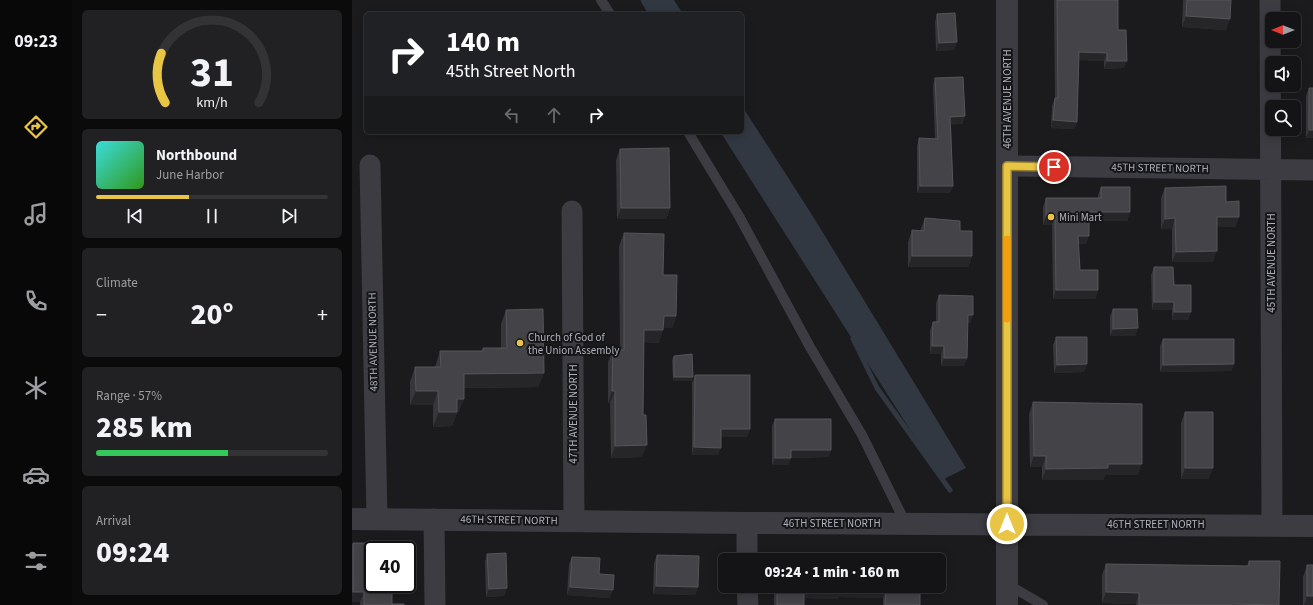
<!DOCTYPE html>
<html lang="en">
<head>
<meta charset="utf-8">
<style>
	:root { --surface:#141416; --page:#212123; --text:#f1f3f6; --muted:#9d9ea1; --line:#333335; --accent:#e9c546 }
	body { margin:0; font-family:"Source Sans 3",sans-serif; background:var(--page); color:var(--text); height:100vh; display:flex; flex-direction:column; font-size:15px; white-space:nowrap }
	* { box-sizing:border-box; margin:0 }
	p { font-size:13px; color:var(--muted) }
	.icon { flex:none; width:22px; height:22px; fill:none; stroke:currentColor; stroke-width:2; stroke-linecap:round; stroke-linejoin:round }
	.map { position:relative; flex:1; overflow:hidden }
	.panel { display:flex; flex-direction:column; gap:10px; padding:10px; background:#0b0b0c; width:280px }
	.panel>* { flex:none }
	.banner { position:absolute; left:12px; top:12px; width:380px; height:122px; border-radius:6px; box-shadow:0 2px 10px #0003,0 0 0 1px var(--line); background:#202124; color:#fff; overflow:hidden }
	.needle { width:26px; rotate:270deg }
	.buttons { position:absolute; left:913px; top:12px; display:grid; gap:8px }
	.buttons a { display:grid; place-items:center; width:36px; height:36px; border-radius:6px; background:var(--surface); box-shadow:0 2px 10px #0003,0 0 0 1px var(--line); font-size:20px }
	.speed { position:absolute; left:12px; top:541px; display:flex; gap:8px; font-size:20px; font-weight:700; text-align:center }
	.speed>* { display:grid; place-content:center; width:52px; height:52px; border-radius:50%; background:var(--surface); box-shadow:0 2px 10px #0003,0 0 0 1px var(--line); line-height:1 }
	.speed .limit { border:2px solid #111; border-radius:6px; background:#fff; color:#111 }
	.pin { position:absolute; display:grid; place-items:center; width:34px; height:34px; color:#fff; margin:-17px; border:2px solid #fff; border-radius:50%; box-shadow:0 1px 4px #0007 }
	.me { position:absolute; width:44px; margin:-22px; rotate:0deg; stroke-linejoin:round; filter:drop-shadow(0 0 3px #0008) }
	.turn { display:flex; align-items:center; gap:14px; height:84px; padding:0 16px; font-size:18px }
	.turn .icon { width:52px; height:52px; stroke-width:2.5 }
	.turn b { display:block; font-size:28px; line-height:34px }
	.lanes { display:flex; align-items:center; height:38px; padding:0 16px; background:#0003; justify-content:center; gap:20px; direction:ltr }
	.lanes .off { opacity:.35 }
	.big { font-size:30px; font-weight:800; line-height:1.1 }
	.panel .tile { flex:1; display:flex; flex-direction:column; justify-content:center; gap:6px; min-width:0; padding:0 14px; border-radius:6px; background:var(--page) }
	.panel .dial { align-items:center; gap:0 }
	.dial svg { height:104px; overflow:visible; fill:none; stroke:var(--line); stroke-width:7; stroke-linecap:round; text-anchor:middle }
	.dial text { fill:var(--text); stroke:none }
	.song { display:flex; align-items:center; gap:12px }
	.cover { width:48px; height:48px; border-radius:6px; background:linear-gradient(135deg,hsl(180 70% 55%),hsl(110 70% 35%)) }
	.played { height:4px; border-radius:2px; background:linear-gradient(90deg,var(--accent) 40%,var(--line) 40%) }
	.keys { display:flex; justify-content:space-around; direction:ltr }
	.heat { display:flex; justify-content:space-between; align-items:center; font-size:22px; direction:ltr }
	.charge { height:6px; border-radius:3px; background:linear-gradient(90deg,#34c759 57%,var(--line) 0) }
	.trip { position:absolute; left:366px; top:553px; width:228px; height:40px; border-radius:6px; background:var(--surface); box-shadow:0 2px 10px #0003,0 0 0 1px var(--line); font-weight:800; line-height:40px; text-align:center }
	main { display:flex; flex:1; min-height:0 }
	.tabs { display:flex; flex-direction:column; width:72px; justify-content:space-around; align-items:center; background:#080809; color:var(--muted) }
	.tabs .icon { width:28px; height:28px }
	.tabs .active { color:var(--accent) }
	.tabs b { font-size:18px; color:var(--text) }
	.map>svg:first-child { display:block }
	.water { fill:#313841 }
	.lines { fill:none; stroke-linecap:round; stroke-linejoin:round }
	.stream { stroke:#313841; stroke-width:5 }
	.service { stroke:#3c3c42; stroke-width:10 }
	.minor { stroke:#3c3c42; stroke-width:21 }
	.tertiary { stroke:#3c3c42; stroke-width:22 }
	.wall { fill:#37373b }
	.shaded-wall { fill:#262629 }
	.building { fill:#444448; stroke:#54555a }
	.route-casing { stroke:#97802e; stroke-width:10 }
	.route { stroke:#e9c546; stroke-width:7 }
	.slow { stroke:#f59e0b; stroke-width:7 }
	.poi-dot { fill:#e9c546; stroke:#161618; stroke-width:1.5 }
	.labels { text-anchor:middle; dominant-baseline:central; stroke-width:4; stroke-linejoin:round; paint-order:stroke }
	.street-label { font-size:11px; fill:#aeb1bb; stroke:#161618 }
	.poi-label { font-size:11px; fill:#aeb1bb; stroke:#161618; text-anchor:start }
</style>
</head>
<body>
<main>
<nav class="tabs">
<b>09:23</b>
<svg class="icon active" aria-label="directions" viewBox="0 0 24 24"><path d="M12 3l9 9-9 9-9-9zM9 14v-3h6M13 9l2 2-2 2"/></svg>
<svg class="icon" aria-label="music" viewBox="0 0 24 24"><path d="M9 18V5l10-2v13"/><circle cx="6" cy="18" r="3"/><circle cx="16" cy="16" r="3"/></svg>
<svg class="icon" aria-label="phone" viewBox="0 0 24 24"><path d="M5 4h4l2 5-3 2q2 4 5 5l2-3 5 2v4C11 20 4 13 5 4z"/></svg>
<svg class="icon" aria-label="climate" viewBox="0 0 24 24"><path d="M12 3v18M4 7l16 10M4 17L20 7"/></svg>
<svg class="icon" aria-label="car" viewBox="0 0 24 24"><path d="M5 17H2v-5l4-1 3-4h7l3 4 3 1v5h-3M9 17h6M6 11h13"/><circle cx="7" cy="17" r="2"/><circle cx="17" cy="17" r="2"/></svg>
<svg class="icon" aria-label="filters" viewBox="0 0 24 24"><path d="M4 7h16M4 17h16"/><circle cx="9" cy="7" r="2"/><circle cx="15" cy="17" r="2"/></svg>
</nav>
<section class="panel">
<div class="tile dial"><svg viewBox="0 0 100 80">
<path d="M14 69A42 42 0 1 1 86 69"/>
<path d="M14 69A42 42 0 0 1 11 31" stroke="#e9c546"/>
<text x="50" y="56" font-size="32" font-weight="700">31</text>
<text x="50" y="72" font-size="11">km/h</text>
</svg></div>
<div class="tile">
<div class="song"><i class="cover"></i><div><b>Northbound</b><p>June Harbor</p></div></div>
<div class="played"></div>
<div class="keys"><svg class="icon" aria-label="previous" viewBox="0 0 24 24"><path d="M18 5L8 12l10 7zM5 5v14"/></svg><svg class="icon" aria-label="pause" viewBox="0 0 24 24"><path d="M8 5v14M16 5v14"/></svg><svg class="icon" aria-label="next" viewBox="0 0 24 24"><path d="M6 5l10 7-10 7zM19 5v14"/></svg></div>
</div>
<div class="tile"><p>Climate</p>
<div class="heat"><a>−</a><b class="big">20°</b><a>+</a></div>
</div>
<div class="tile"><p>Range · 57%</p><b class="big">285 km</b><div class="charge"></div></div>
<div class="tile"><p>Arrival</p><b class="big">09:24</b></div>
</section>
<div class="map">
<svg width="961" height="605" viewBox="0 0 961 605">
	<rect width="100%" height="100%" fill="#1b1b1d"/>
	<path class="water" d="M293,0H322L331,14H301Z
		M390,106L462,218L614,468L590,480L369,133L390,132Z"/>
	<g class="lines">
		<path class="stream" d="M291,0L299,14
			M501,339L525,388L598,490"/>
		<path class="service" d="M249,0L258,14
			M336,132L387,216L458,347L510,435L554,524
			M655,584L691,605"/>
		<path class="minor" d="M918,0L920,525
			M18,165L25,519
			M655,166L961,170
			M220,211L222,521
			M82,519L83,605
			M395,523V560
			M395,586L396,605"/>
		<path class="tertiary" d="M655,0V605
			M0,519L395,523L961,526"/>
	</g>
	<path class="wall" d="M702,0H766V30L775,61L772,68L752,69V61L727,60L725,122L722,129L699,128L700,106L703,98Z
		M831,0H879L874,30L830,27Z
		M585,14L605,42L602,50L584,51L583,22Z
		M583,78L613,116L610,124H599L601,186L598,193H565V146L567,138L583,139L581,86Z
		M957,88H961V138H954V96Z
		M268,149L318,208L314,219H265L264,160Z
		M749,187L778,212L775,221H737L734,244H726L728,270L746,290L743,299H701L700,225H691V207L694,198H746V195Z
		M813,188L874,202L887,217L883,227H865L861,262H820V229H809V198Z
		M573,218L608,231L620,256L616,267H556V242L560,230L568,231Z
		M272,233L311,275L324,316L320,328H311L307,343L292,342L290,457L259,458L258,403H256V362L261,350H268L267,246Z
		M802,267L822,285L839,312L836,320H820V310H800L799,275Z
		M587,295L621,315L618,323H615V358L612,366H589V354H578V330L581,322H584V303Z
		M761,309L786,328L783,336H758V316Z
		M154,310L192,373L186,387L112,388V399L106,413H105L100,426L81,427V405H58V382L63,367H83L88,351H130L131,348H149V324Z
		M704,337L735,364L732,372L702,373L701,345Z
		M811,339L882,364L879,371L808,372V346Z
		M322,356L340,381H321L320,360Z
		M343,375L398,429L395,437H369L366,455H340V383Z
		M681,402L786,475H753L751,480H690V467H678L677,414Z
		M833,412L857,479H829V423Z
		M423,419L479,450L476,457L439,458L436,465H420V426Z
		M1,543L40,604L52,605H8V602H0V545Z
		M135,554L155,588L152,596L134,597L133,562Z
		M305,555L346,587L343,595L301,594L302,563Z
		M220,557L247,574L258,598L215,595L217,564Z
		M897,561L927,605H784V604L750,603V575L754,564L895,566Z
		M955,565L961,605H951V577Z
		M422,586H568V605H531V598L487,597L486,599L452,598V605H422Z"/>
	<path class="shaded-wall" d="M834,16L878,19L874,30L830,27Z
		M605,42L602,50L584,51L587,43Z
		M727,52L755,53L752,61L725,60Z
		M755,61H775L772,68L752,69Z
		M613,116L610,124L595,125L598,117Z
		M701,120L725,122L722,129L699,128Z
		M957,130H961V138H954Z
		M186,132H211L210,135H185Z
		M568,186H601L598,193H565Z
		M269,208H318L314,219H265Z
		M737,212H778L775,221H734Z
		M694,217H703L700,225H691Z
		M865,217H887L883,227H861Z
		M823,218L820,229H809L813,219Z
		M726,236H737L734,244L723,245Z
		M865,251L861,262H820L824,252Z
		M560,256H620L616,267H556Z
		M704,290H746L743,299H701Z
		M802,302H822L820,310H800Z
		M822,312H839L836,320H820Z
		M616,315H621L618,323H613Z
		M312,316H324L320,328H307Z
		M786,328L783,336H758L761,329Z
		M292,330H311L307,343L288,342Z
		M580,346H592L589,354H578Z
		M592,358H615L612,366H589Z
		M735,364L732,372L702,373L705,365Z
		M882,364L879,371L808,372L811,365Z
		M192,373L186,387L106,388L112,374Z
		M322,377H341L340,381H321Z
		M64,391H86L81,405H58Z
		M260,391H263L258,403H256Z
		M105,399H112L106,413H105L100,426L81,427L87,412Z
		M369,429H398L395,437H366Z
		M295,445L290,457L259,458L263,446Z
		M342,447L369,448L366,455H340Z
		M439,450H479L476,457L439,458L436,465H420L423,458Z
		M682,456H694L690,467H678Z
		M756,464H790L786,475H753L751,480H690L694,469Z
		M833,468H861L857,479H829Z
		M304,586L346,587L343,595L301,594Z
		M218,587L261,590L258,598L215,595Z
		M155,588L152,596L134,597L137,589Z
		M489,589L534,590L531,598L487,597L486,599L449,598L452,591Z
		M1,592H12L8,602H0V595Z
		M754,592L787,593L784,604L750,603Z
		M955,596H961V605H952Z
		M879,604L927,605H879Z"/>
	<path class="building" d="M705,0H766V30H774L775,61H755V53L727,52L725,122L701,120L703,98H706Z
		M835,0H879L878,19L834,16Z
		M603,13L605,42L587,43L585,14Z
		M611,77L613,116L598,117L601,186H568L567,138L586,139L583,78Z
		M957,88H961V130H957Z
		M317,148L318,208H269L268,149Z
		M874,186V202L887,201V217H865V251L824,252L823,218L813,219V188Z
		M749,187H778V212H737V236H726L728,270H746V290H704L703,217H694V198H749Z
		M573,218L608,221V231H620V256H560V230L572,231Z
		M272,233L312,234L311,275H325L324,316H312L311,330H292L291,415H294L295,445L263,446V391H260L261,350H272Z
		M802,267H821L822,285H839V312H822V302H802Z
		M587,295L621,296V315H616L615,358H592V346H580L581,322H587Z
		M191,309L192,373L112,374V399H105V412H87L86,391H64L63,367H89L88,351H131V348H155L154,310Z
		M761,309H785L786,328L761,329Z
		M704,337H735V364L705,365Z
		M811,339H882V364L811,365Z
		M340,354L341,377H322V356Z
		M343,375H398V429H369V448L342,447Z
		M681,402L790,404V464H756V468L694,469V456H682Z
		M833,412H861V468H833Z
		M423,419H479V450H439V458H423Z
		M1,543H39V550H21V584H40V604H52V605H12V592H1Z
		M154,553L155,588L137,589L135,554Z
		M305,555L347,556L346,587L304,586Z
		M220,557L248,558L247,574L262,575L261,590L218,587Z
		M495,558L525,560H495Z
		M897,561H928L927,605L879,604V605H787V593L754,592V564L897,566Z
		M955,565H961V596H955Z
		M425,586H568V605H533L534,590L489,589V592L452,591V605H425Z"/>
	<g class="lines">
		<defs>
			<path id="route" d="M655,524V166L702,167"/>
		</defs>
		<use href="#route" class="route-casing"/>
		<use href="#route" class="route"/>
		<path class="slow" d="M655,239V319"/>
	</g>
	<g class="poi-dot">
		<circle cx="699" cy="217" r="4"/>
		<circle cx="168" cy="343" r="4"/>
	</g>
	<g class="labels">
		<g class="street-label">
			<text transform="translate(655 99) rotate(-90)">46TH AVENUE NORTH</text>
			<text transform="translate(808 168) rotate(1)">45TH STREET NORTH</text>
			<text transform="translate(919 263) rotate(-90)">45TH AVENUE NORTH</text>
			<text transform="translate(21 342) rotate(-91)">48TH AVENUE NORTH</text>
			<text transform="translate(221 414) rotate(-90)">47TH AVENUE NORTH</text>
			<text transform="translate(157 520) rotate(1)">46TH STREET NORTH</text>
			<text x="480" y="523">46TH STREET NORTH</text>
			<text x="804" y="524">46TH STREET NORTH</text>
		</g>
		<g class="poi-label">
			<text x="707" y="217">Mini Mart</text>
			<text x="176" y="337">Church of God of<tspan x="176" dy="13">the Union Assembly</tspan></text>
		</g>
	</g>
</svg>
<div class="buttons">
<a><svg class="needle" viewBox="-14 -14 28 28"><path d="M0-13l5 13h-10z" fill="#e53935"/><path d="M0 13l5-13h-10z" fill="#9d9ea1"/></svg></a>
<a><svg class="icon" aria-label="sound" viewBox="0 0 24 24"><path d="M4 9h4l5-4v14l-5-4H4zM17 9q2 3 0 6"/></svg></a>
<a><svg class="icon" aria-label="search" viewBox="0 0 24 24"><circle cx="10" cy="10" r="6"/><path d="M15 15l6 6"/></svg></a>
</div>
<div class="speed"><div class="limit">40</div></div>
<div class="pin" style="left:702px;top:167px;background:#d93025"><svg class="icon" aria-label="arrive" viewBox="0 0 24 24"><path d="M6 21V4h12l-3 4 3 4H6"/></svg></div>
<svg class="me" style="left:655px;top:524px" viewBox="-20 -20 40 40"><circle r="17" fill="#e9c546" stroke="#fff" stroke-width="3"/><path d="M0-11L8 9 0 5-8 9z" fill="#fff"/></svg>
<div class="trip">09:24 · 1 min · 160 m</div>
<div class="banner">
<div class="turn"><svg class="icon" aria-label="right" viewBox="0 0 24 24"><path d="M7 20v-9h11M14 6l5 5-5 5"/></svg><div><b>140 m</b>45th Street North</div></div>
<div class="lanes"><svg class="icon off" aria-label="left" viewBox="0 0 24 24"><path d="M17 20v-9H6M10 6l-5 5 5 5"/></svg><svg class="icon off" aria-label="ahead" viewBox="0 0 24 24"><path d="M12 20V5M6 11l6-6 6 6"/></svg><svg class="icon" aria-label="right" viewBox="0 0 24 24"><path d="M7 20v-9h11M14 6l5 5-5 5"/></svg></div>
</div>
</div>
</main>
</body>
</html>
